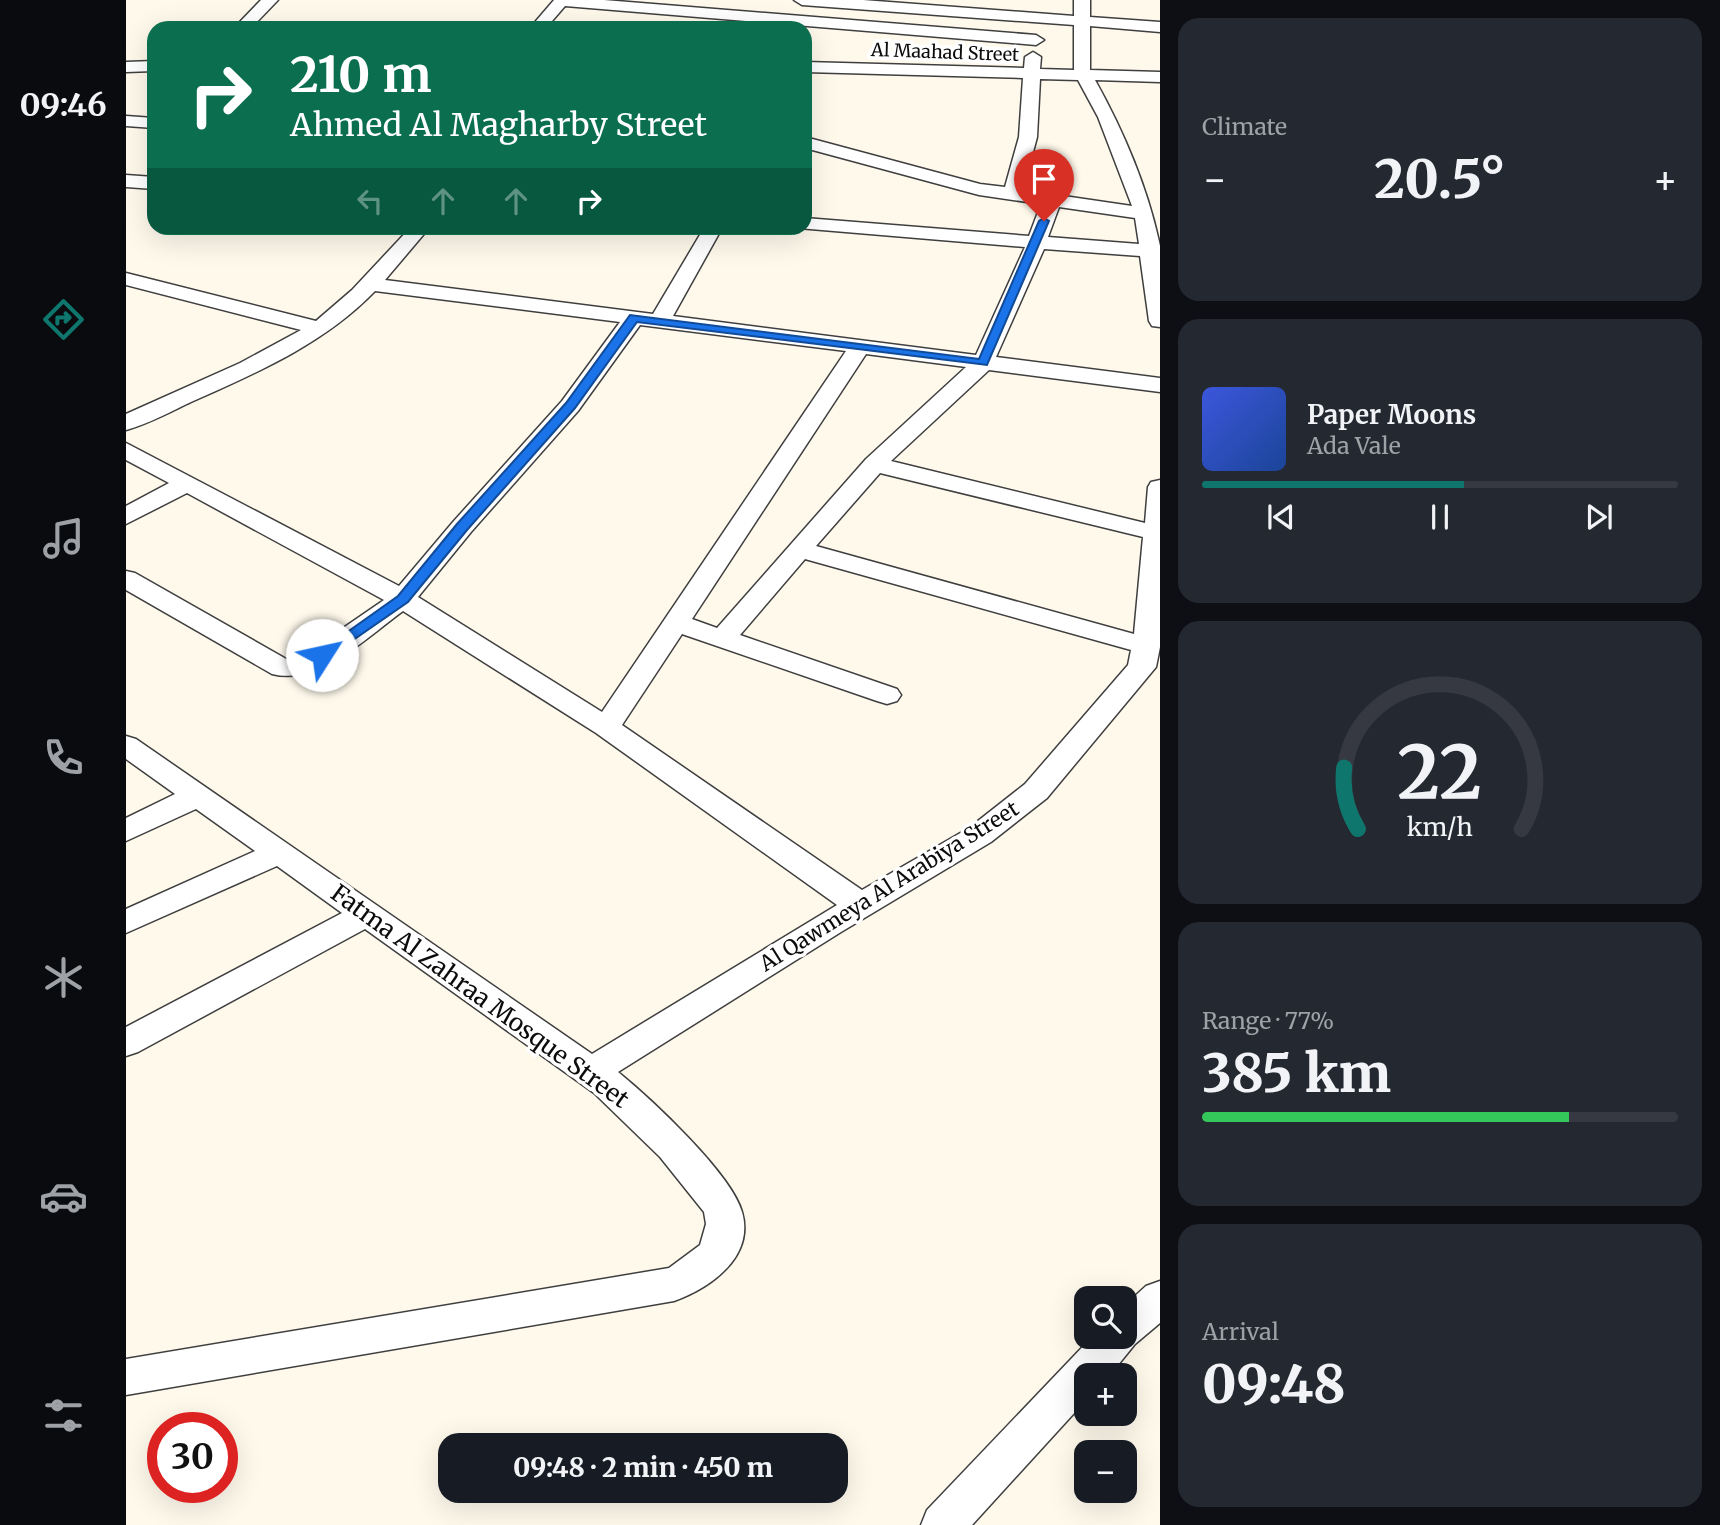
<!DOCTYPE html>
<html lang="en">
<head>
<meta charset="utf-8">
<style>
	:root { --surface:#171b24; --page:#242831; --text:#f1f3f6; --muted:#9ea1a6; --line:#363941; --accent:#0f766e }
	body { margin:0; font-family:Merriweather,serif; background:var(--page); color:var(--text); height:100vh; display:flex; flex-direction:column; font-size:26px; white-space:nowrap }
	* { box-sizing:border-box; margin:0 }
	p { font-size:23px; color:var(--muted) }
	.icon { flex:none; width:38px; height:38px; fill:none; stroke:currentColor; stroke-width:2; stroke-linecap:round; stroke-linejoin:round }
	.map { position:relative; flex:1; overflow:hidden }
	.panel { display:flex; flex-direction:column; gap:18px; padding:18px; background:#0d0f14; width:560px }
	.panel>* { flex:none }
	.banner { position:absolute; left:21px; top:21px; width:665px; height:214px; border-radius:21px; box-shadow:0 7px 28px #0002; background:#0b6e4f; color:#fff; overflow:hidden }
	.tools { position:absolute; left:948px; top:1286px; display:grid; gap:14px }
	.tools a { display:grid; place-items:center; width:63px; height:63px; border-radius:14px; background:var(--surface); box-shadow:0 7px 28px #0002; font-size:35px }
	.speed { position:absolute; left:21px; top:1412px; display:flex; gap:14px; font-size:35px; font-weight:700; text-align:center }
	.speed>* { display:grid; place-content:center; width:91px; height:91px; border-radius:50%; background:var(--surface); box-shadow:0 7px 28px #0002; line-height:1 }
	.speed .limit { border:10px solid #d22; background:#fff; color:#111 }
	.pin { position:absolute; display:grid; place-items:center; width:60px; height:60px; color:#fff; margin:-72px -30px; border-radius:50% 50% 50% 0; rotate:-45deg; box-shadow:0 0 7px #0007 }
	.pin .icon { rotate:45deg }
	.me { position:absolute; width:77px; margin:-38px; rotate:55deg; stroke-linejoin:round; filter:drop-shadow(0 0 5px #0008) }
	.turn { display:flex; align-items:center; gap:24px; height:147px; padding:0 28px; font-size:32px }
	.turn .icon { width:91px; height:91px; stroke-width:2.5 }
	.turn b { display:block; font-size:49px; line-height:60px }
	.lanes { display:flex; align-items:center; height:66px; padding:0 28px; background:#0003; justify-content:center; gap:35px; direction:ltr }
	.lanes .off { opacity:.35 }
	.big { font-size:52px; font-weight:800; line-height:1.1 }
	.panel .card { flex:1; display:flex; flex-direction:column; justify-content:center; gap:10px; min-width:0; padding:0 24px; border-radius:21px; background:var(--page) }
	.panel .dial { align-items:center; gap:0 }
	.dial svg { height:182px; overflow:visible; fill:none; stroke:var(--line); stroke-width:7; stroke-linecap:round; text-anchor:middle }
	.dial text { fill:var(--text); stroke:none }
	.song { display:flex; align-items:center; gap:21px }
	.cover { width:84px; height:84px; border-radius:10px; background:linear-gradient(135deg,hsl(230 70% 55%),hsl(220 70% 35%)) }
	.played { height:7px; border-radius:4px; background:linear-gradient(90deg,var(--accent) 55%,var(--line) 55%) }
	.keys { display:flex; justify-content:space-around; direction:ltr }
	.heat { display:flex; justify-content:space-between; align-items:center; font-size:38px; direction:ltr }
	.charge { height:10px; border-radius:5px; background:linear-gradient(90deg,#34c759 77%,var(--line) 0) }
	.trip { position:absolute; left:312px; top:1433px; width:410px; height:70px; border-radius:21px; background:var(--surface); box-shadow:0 7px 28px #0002; font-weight:800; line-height:70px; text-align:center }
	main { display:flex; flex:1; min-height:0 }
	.dock { display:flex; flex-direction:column; width:126px; justify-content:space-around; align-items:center; background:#090b0e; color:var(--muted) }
	.dock .icon { width:49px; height:49px }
	.dock .selected { color:var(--accent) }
	.dock b { font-size:32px; color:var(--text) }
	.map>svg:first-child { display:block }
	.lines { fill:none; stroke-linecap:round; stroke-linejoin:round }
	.street-casing { stroke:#3f3f3f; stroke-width:3 }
	.street { fill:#fff; fill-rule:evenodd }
	.route { fill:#1a73e8; stroke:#114b97; stroke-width:2 }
	.labels { text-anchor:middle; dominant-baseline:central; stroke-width:7; stroke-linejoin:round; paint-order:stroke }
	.far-street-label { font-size:18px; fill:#0c0c0c; stroke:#fff }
	.street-label { font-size:21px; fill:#0c0c0c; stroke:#fff }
	.near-street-label { font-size:24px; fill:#0c0c0c; stroke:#fff }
</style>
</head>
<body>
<main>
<nav class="dock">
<b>09:46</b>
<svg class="icon selected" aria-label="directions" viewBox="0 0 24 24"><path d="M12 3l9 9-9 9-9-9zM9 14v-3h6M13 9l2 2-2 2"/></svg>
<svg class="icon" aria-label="music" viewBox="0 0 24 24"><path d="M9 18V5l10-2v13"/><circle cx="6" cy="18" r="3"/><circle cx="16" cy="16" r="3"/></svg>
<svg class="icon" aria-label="phone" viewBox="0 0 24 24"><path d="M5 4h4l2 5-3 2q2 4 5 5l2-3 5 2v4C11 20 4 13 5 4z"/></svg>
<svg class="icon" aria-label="climate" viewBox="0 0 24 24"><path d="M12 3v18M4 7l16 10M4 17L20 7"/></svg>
<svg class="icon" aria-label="car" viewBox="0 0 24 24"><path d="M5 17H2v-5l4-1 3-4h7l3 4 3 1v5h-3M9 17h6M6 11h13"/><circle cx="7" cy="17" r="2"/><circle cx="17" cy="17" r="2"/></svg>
<svg class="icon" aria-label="filters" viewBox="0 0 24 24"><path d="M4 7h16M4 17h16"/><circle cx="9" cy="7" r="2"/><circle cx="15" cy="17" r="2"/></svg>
</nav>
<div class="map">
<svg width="1034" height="1525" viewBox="0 0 1034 1525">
	<rect width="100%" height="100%" fill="#fff9ec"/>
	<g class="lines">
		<defs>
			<path id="street" d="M135,0H152L125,28H108Z
				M428,0H478L910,35L918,40L910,45L439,6L420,28H404Z
				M668,0H737L948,16V0H964V17L1034,22V32L964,26V70L1034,72V82L969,80C998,132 1022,189 1034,246C1034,269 1034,303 1034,327L1026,326L1023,321L1014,256L918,249L870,357L1034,378V392L863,370L765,461L1019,523L1022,487L1025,482L1034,480V647L1030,667L921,798L865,842L715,932L492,1072C524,1098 606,1174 616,1212C629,1257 584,1288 548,1301L0,1395V1359L543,1268L574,1245L580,1224L578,1212L534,1157L468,1093L239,929L12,1052L0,1056V1027L216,913L151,866L0,933V909L129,851L70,809L0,841V818L49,794L0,759V736L10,739L466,1054L711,905L470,733L277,611C241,637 193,686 146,674L0,590V571L9,573L162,660L172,659L258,600L61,493L0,524V506L43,483L0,460V443L273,586L327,522L436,401L494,322L249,291C198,344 130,373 65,402C44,412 22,424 0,430V414L114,363L175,330L0,285V273L190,321L226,290L284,228H303L259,280L527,314L578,228H596L547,316L850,355L899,247L672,228H679V218L903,236L915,204L853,195L679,148V137L854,184L879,187L893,137L897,78L679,72V62L898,68L899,57L907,52L915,57L914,69L948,70V25L676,5ZM914,79L952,80L972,117L1006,206L897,190L911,137ZM933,207L1009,218L1013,244L922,237ZM514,325L720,351L476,712L292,597L345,532L452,411ZM740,354L840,367L740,459L591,628L566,619ZM754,473L1017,537L1008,634L690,546ZM679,559L1005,650L1002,665L899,784L843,828L736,890L496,725L556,634L751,701L761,704L771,701L775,695L771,689L614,635Z
				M28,61V71L0,72V62Z
				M0,116L28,118V128L0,126Z
				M0,175L28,177V189L0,187Z
				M1034,1281V1323L1009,1344L983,1376H961V1399L846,1525H795L801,1510L966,1337H999V1305L1020,1286Z"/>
		</defs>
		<use href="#street" class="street-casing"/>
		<use href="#street" class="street"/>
	</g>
	<path class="route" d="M918,218L923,221L861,365L511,322L449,408L341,530L282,602L201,658L196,660L189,655L272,596L331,524L440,403L504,315L853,359L913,221Z"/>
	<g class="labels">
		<g class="far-street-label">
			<text transform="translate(819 52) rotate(2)">Al Maahad Street</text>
		</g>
		<g class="street-label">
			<text transform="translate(763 886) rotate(-32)">Al Qawmeya Al Arabiya Street</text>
		</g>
		<g class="near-street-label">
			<text transform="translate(354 996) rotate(36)">Fatma Al Zahraa Mosque Street</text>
		</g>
	</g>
</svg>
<div class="tools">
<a><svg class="icon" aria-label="search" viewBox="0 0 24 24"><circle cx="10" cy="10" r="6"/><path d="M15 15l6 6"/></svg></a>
<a>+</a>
<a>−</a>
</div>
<div class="speed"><div class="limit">30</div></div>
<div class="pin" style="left:918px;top:221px;background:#d93025"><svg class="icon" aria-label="arrive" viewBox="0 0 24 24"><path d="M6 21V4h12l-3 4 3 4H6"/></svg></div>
<svg class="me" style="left:196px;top:655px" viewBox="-20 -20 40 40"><circle r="19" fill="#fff"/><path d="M0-13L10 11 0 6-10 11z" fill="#1a73e8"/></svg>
<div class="trip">09:48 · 2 min · 450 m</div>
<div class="banner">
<div class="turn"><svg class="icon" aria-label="right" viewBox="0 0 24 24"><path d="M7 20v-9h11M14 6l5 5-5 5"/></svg><div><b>210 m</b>Ahmed Al Magharby Street</div></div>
<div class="lanes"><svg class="icon off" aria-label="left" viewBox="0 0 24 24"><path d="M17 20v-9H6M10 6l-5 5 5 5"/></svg><svg class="icon off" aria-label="ahead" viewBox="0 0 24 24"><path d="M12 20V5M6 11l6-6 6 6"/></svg><svg class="icon off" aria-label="ahead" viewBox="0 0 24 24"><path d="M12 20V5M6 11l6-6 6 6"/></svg><svg class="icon" aria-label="right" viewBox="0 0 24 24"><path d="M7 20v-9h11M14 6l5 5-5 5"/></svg></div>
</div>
</div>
<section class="panel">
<div class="card"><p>Climate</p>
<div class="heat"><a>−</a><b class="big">20.5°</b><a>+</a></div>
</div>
<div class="card">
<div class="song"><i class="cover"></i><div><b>Paper Moons</b><p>Ada Vale</p></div></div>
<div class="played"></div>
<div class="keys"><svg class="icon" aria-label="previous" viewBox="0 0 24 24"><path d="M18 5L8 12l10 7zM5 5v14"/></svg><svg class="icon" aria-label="pause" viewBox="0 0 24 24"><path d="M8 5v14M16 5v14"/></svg><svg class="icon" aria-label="next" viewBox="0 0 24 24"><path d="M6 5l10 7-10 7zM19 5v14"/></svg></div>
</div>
<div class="card dial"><svg viewBox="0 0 100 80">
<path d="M14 69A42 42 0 1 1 86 69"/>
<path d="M14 69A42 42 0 0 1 8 42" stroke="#0f766e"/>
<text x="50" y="56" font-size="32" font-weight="700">22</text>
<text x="50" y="72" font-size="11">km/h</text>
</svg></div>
<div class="card"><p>Range · 77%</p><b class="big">385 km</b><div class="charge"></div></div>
<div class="card"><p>Arrival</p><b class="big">09:48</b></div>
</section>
</main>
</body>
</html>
